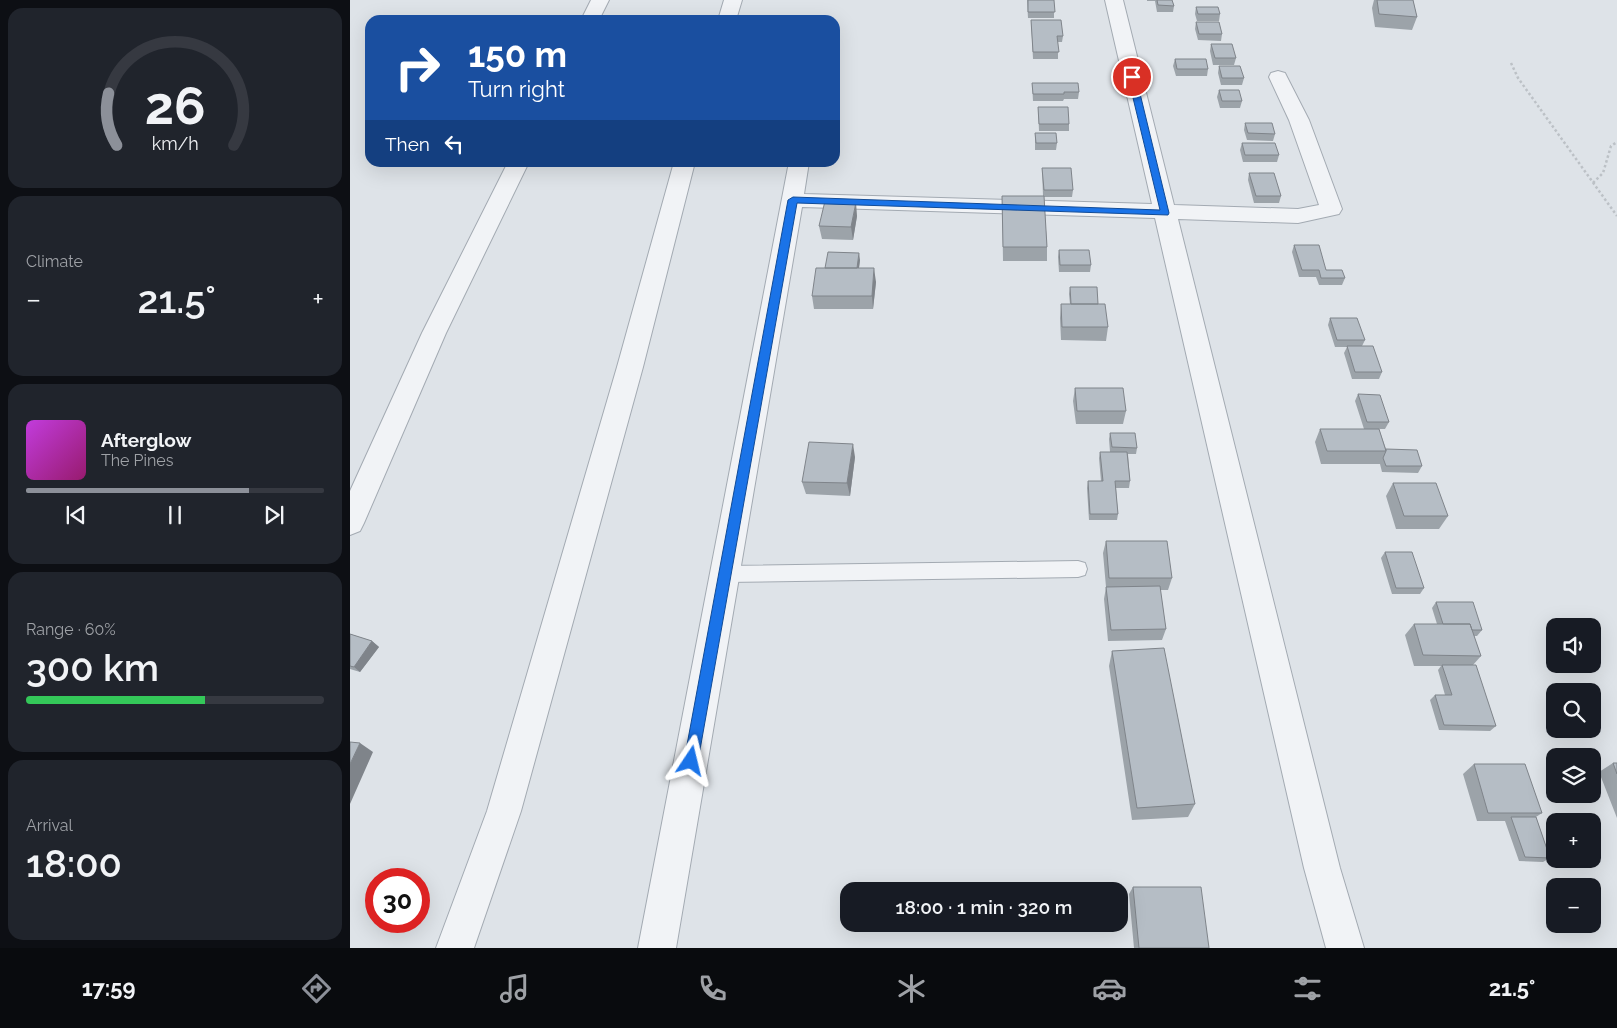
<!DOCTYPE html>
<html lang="en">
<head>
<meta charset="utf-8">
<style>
	:root { --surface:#171b24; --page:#20242c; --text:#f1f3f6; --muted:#9ea1a6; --line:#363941; --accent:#8c9099 }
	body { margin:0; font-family:Raleway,sans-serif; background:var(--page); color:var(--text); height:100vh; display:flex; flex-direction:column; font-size:19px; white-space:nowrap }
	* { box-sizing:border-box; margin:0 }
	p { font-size:16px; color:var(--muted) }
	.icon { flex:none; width:28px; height:28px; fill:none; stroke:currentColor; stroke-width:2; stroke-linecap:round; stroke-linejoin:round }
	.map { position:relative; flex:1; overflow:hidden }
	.sheet { display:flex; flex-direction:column; gap:8px; padding:8px; background:#0d0f14; width:350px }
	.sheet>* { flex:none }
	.guide { position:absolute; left:15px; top:15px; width:475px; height:152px; border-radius:15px; box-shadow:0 5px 20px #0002; background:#1a4fa0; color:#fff; overflow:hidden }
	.controls { position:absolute; left:1196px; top:618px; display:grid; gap:10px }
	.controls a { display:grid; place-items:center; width:55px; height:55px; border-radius:10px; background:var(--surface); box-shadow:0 5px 20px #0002; font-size:25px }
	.speed { position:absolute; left:15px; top:868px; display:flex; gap:10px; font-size:25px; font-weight:700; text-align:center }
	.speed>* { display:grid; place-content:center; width:65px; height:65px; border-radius:50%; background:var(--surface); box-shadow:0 5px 20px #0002; line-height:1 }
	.speed .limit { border:8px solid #d22; background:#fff; color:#111 }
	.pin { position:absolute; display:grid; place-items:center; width:42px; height:42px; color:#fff; margin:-21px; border:2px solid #fff; border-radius:50%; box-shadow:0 1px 5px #0007 }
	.me { position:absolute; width:55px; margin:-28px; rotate:10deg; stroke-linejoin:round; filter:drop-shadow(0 0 4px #0008) }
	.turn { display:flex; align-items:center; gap:18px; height:105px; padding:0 20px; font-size:22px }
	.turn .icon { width:65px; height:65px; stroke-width:2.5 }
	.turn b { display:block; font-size:35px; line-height:42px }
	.then { display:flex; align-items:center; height:48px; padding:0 20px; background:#0003; gap:10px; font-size:19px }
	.big { font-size:38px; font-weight:600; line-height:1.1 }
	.sheet .widget { flex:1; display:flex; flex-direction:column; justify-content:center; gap:8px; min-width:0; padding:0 18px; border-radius:15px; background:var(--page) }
	.sheet .dial { align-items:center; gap:0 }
	.dial svg { height:130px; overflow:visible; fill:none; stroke:var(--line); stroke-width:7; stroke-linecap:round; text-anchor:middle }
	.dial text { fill:var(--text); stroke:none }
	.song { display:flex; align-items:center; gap:15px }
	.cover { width:60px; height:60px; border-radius:8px; background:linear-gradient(135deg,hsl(290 70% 55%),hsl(320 70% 35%)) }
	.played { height:5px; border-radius:2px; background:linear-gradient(90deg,var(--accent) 75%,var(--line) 75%) }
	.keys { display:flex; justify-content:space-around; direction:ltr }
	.heat { display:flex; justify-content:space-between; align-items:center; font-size:28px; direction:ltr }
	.charge { height:8px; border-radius:4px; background:linear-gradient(90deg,#34c759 60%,var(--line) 0) }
	.trip { position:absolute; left:490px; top:882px; width:288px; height:50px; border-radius:15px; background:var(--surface); box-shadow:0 5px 20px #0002; font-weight:600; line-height:50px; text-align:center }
	.tabs { display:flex; height:80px; justify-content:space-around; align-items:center; background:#090b0e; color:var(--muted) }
	.tabs .icon { width:35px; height:35px }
	.tabs .on { color:var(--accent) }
	.tabs b { font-size:22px; color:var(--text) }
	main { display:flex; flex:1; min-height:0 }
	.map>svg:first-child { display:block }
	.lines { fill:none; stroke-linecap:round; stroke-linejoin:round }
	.service-casing { stroke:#a3aab2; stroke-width:2 }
	.minor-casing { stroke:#a3aab2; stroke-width:2 }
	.path { stroke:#bcc1c6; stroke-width:2.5; stroke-dasharray:2.5 2.5; stroke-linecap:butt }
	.service { fill:#f1f3f6; fill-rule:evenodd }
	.minor { fill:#f1f3f6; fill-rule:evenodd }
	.wall { fill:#9ca3a9 }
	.shaded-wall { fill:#7f848a }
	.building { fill:#b5bdc5; stroke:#7f848a }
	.route { fill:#1a73e8; stroke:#114b97 }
</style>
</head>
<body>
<main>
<section class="sheet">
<div class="widget dial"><svg viewBox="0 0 100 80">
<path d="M14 69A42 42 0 1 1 86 69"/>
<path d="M14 69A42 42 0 0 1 9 37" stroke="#8c9099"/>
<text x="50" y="56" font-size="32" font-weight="700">26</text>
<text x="50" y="72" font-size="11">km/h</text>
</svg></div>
<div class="widget"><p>Climate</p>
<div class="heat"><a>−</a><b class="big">21.5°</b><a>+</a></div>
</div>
<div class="widget">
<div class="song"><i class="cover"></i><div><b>Afterglow</b><p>The Pines</p></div></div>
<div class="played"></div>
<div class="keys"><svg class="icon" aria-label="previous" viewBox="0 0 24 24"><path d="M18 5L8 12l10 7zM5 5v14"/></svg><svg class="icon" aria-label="pause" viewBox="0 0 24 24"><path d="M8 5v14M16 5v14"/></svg><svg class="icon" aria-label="next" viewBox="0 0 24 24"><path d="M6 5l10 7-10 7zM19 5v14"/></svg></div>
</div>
<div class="widget"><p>Range · 60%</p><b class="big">300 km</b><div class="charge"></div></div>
<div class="widget"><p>Arrival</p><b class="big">18:00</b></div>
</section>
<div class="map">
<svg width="1267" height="948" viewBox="0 0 1267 948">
	<rect width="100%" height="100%" fill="#dee3e8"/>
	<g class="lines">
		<defs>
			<path id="service" d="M728,561L735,563L737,569L735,575L728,577L375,582L368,580L366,574L368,568L375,566Z"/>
			<path id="minor" d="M241,0H259L249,20H231Z
				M374,0H392L386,20H368Z
				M755,0H773L824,205L948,209L969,205L939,120L919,77L921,73L928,71L935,73L937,77L959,120L992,209L989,214L948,223L828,219L990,868L1014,948H976L954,868L805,218L452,207L326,948H288L439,162H459L454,194L802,204Z
				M158,162H179L96,333L14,523L10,531L0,535V491L72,333Z
				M324,162H345L293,367L171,811L124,948H86L137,811L267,367Z"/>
		</defs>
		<use href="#service" class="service-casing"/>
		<use href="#minor" class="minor-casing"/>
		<path class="path" d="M1161,63L1168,78L1267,216
			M1243,183L1253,173L1261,146L1267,142"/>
		<use href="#service" class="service"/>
		<use href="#minor" class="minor"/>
	</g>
	<path class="wall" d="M677,0H704V18H678Z
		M797,0H822L824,6L823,12H807L805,1H797Z
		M1024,0H1063L1067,17L1062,30L1025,27L1022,8Z
		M846,7L870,14L869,21H847L845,14Z
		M681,20L713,36L712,42H708V59H683Z
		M846,22L872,34L871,41L848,40L845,29Z
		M861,44L886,58L884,65H863L860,51Z
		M825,59L858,69L857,76H826L823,66Z
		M869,66L894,78L892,85H871L868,73Z
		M682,83L729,92L728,99H714L713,101H683Z
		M869,90L892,101L890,108H870L867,97Z
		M688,107L719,124V131H689Z
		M895,123L925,134L923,141L897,140L894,130Z
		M685,133L707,143L706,150H685Z
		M892,143L929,155L927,162H893L890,150Z
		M692,168L723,190L722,197H694L697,247V261H653L652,196H693Z
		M899,173L931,196L929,203H904L898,180Z
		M507,216L503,240L472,239L469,226Z
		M944,245L976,270L995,278L992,285H969L966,277H949L942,252Z
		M709,250L741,265L740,272H709L708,257Z
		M510,260L509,268L526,282L523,309H464L462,296L475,268Z
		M720,287L748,304L758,327L756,341L711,340L710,318L711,304H720L719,294Z
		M980,318L1015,340L1012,346L1032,372L1029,379H1002L994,353L997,347H985L978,325Z
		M725,388L776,411L773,424H726L723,401Z
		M1008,394L1039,422L1035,429H1029L1036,449L1072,466L1068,473L1032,472L1030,464H971L965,442L970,429H1014L1005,401Z
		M760,433L787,448L786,454H778L780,481L779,488H766L768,514L767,520H739L737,488L738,481H751L749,458L750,452H760L759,439Z
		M505,457L500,496L456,494L452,482Z
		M1043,483L1098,516L1089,529H1046L1036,496Z
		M756,541L822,578L818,590H810L816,629L812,640L758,641L754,599L756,587L753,553Z
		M1035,552L1074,588L1070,594H1042L1031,558Z
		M1086,602L1132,630L1127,636H1124L1131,656L1123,665L1146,726L1140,731L1089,730L1080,700L1085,695H1095L1088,670L1091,666H1064L1055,635L1064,624H1087L1082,608Z
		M0,634L22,641L29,647L10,672L0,669Z
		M762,651L845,804L838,817L782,820L759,666Z
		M1263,763H1267V818L1249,772Z
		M1124,764L1192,813L1186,817L1200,858L1193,862L1169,861L1155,821H1127L1113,774Z
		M783,887L859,948H784L779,894Z"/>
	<path class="shaded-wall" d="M506,202L507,216L503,240L501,227Z
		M509,253L510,260L507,282L506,275Z
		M524,268L526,282L523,309L522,296Z
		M503,444L505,457L500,496L497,483Z
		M22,641L29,647L10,672L4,667Z
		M10,743L23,752L0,804V764Z"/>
	<path class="building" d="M678,0H704L705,12H678Z
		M807,0H822L824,6L808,5Z
		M1027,0H1063L1067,17L1029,14Z
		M846,7H868L870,14H848Z
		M681,20H711L713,36H707L709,52H683Z
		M846,22H869L872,34H849Z
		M861,44H882L886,58H865Z
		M825,59H856L858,69H827Z
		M869,66H890L894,78H872Z
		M682,83H728L729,92H714V94H683Z
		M869,90H889L892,101H872Z
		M688,107H718L719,124H689Z
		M895,123H922L925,134L898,133Z
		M685,133H706L707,143H686Z
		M892,143H925L929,155H895Z
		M692,168H721L723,190H694Z
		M899,173H924L931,196H906Z
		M652,196H694L697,247H653Z
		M475,201L506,202L501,227L469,226Z
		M944,245H969L976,270H992L995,278H971L969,270H952Z
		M709,250H739L741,265H710Z
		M478,252L509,253L507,268H475Z
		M466,268H524L522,296H462Z
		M720,287H747L748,304H721Z
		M711,304H755L758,327H712Z
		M980,318H1007L1015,340H987Z
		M997,346H1023L1032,372H1005Z
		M725,388H773L776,411H727Z
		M1008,394L1030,395L1039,422H1017Z
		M970,429H1029L1036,451H977Z
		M760,433H785L787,448L762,447Z
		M459,442L503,444L497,483L452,482Z
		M1036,449L1067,450L1072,466H1036L1033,458L1036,451Z
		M750,452H777L780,481H765L768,514H740L738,481H753Z
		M1043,483H1086L1098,516H1054Z
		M756,541H817L822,578H759Z
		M1035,552H1062L1074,588H1046Z
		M810,586L816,629L761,630L756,587Z
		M1086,602H1123L1132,630H1122L1120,624H1093Z
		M1064,624H1120L1131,656L1073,655Z
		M0,634L22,641L4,667L0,666Z
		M814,648L845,804L787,808L762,651Z
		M1092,665H1126L1146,726L1094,725L1085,695H1102Z
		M0,742L10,743L0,764Z
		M1263,763H1267V774Z
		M1124,764H1175L1192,813H1138Z
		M1161,817H1186L1200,858L1175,857Z
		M783,887H851L859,948H789Z"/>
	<path class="route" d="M782,75L786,77L819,213L818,215L447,203L348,761L346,766L341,768L336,766L334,761L438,200L443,197L810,210L778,77Z"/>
</svg>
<div class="controls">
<a><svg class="icon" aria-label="sound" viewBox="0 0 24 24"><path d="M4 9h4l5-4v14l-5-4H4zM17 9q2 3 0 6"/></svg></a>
<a><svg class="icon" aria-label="search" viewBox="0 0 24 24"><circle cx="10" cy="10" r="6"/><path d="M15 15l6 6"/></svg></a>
<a><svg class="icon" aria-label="layers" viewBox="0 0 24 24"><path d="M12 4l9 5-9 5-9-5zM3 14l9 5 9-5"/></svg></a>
<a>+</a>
<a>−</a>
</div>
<div class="speed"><div class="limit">30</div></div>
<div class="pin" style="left:782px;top:77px;background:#d93025"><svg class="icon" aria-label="arrive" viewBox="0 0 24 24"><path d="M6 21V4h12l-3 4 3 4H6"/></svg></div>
<svg class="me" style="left:341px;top:761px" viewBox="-20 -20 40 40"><path d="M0-17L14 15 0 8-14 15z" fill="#1a73e8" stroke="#fff" stroke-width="4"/></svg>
<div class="trip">18:00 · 1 min · 320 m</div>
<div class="guide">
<div class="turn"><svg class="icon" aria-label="right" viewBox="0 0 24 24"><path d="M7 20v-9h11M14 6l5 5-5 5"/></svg><div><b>150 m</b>Turn right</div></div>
<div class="then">Then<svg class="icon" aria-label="left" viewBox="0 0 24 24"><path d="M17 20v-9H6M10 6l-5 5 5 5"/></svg></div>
</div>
</div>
</main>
<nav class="tabs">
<b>17:59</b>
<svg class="icon on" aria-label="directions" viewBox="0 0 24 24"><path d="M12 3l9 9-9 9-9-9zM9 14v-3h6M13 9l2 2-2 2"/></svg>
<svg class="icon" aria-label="music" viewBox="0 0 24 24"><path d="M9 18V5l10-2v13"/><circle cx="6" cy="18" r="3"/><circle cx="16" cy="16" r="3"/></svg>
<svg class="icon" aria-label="phone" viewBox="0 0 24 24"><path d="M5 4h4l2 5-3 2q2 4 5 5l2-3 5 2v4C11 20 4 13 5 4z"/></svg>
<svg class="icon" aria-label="climate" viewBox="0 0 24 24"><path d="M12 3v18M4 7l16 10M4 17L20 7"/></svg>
<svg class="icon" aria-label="car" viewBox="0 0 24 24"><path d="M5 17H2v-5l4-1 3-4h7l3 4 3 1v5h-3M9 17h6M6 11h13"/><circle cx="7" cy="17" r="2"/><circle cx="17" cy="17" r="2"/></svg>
<svg class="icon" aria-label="filters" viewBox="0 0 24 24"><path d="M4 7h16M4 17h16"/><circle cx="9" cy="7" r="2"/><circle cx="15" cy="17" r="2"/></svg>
<b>21.5°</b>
</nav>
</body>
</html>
